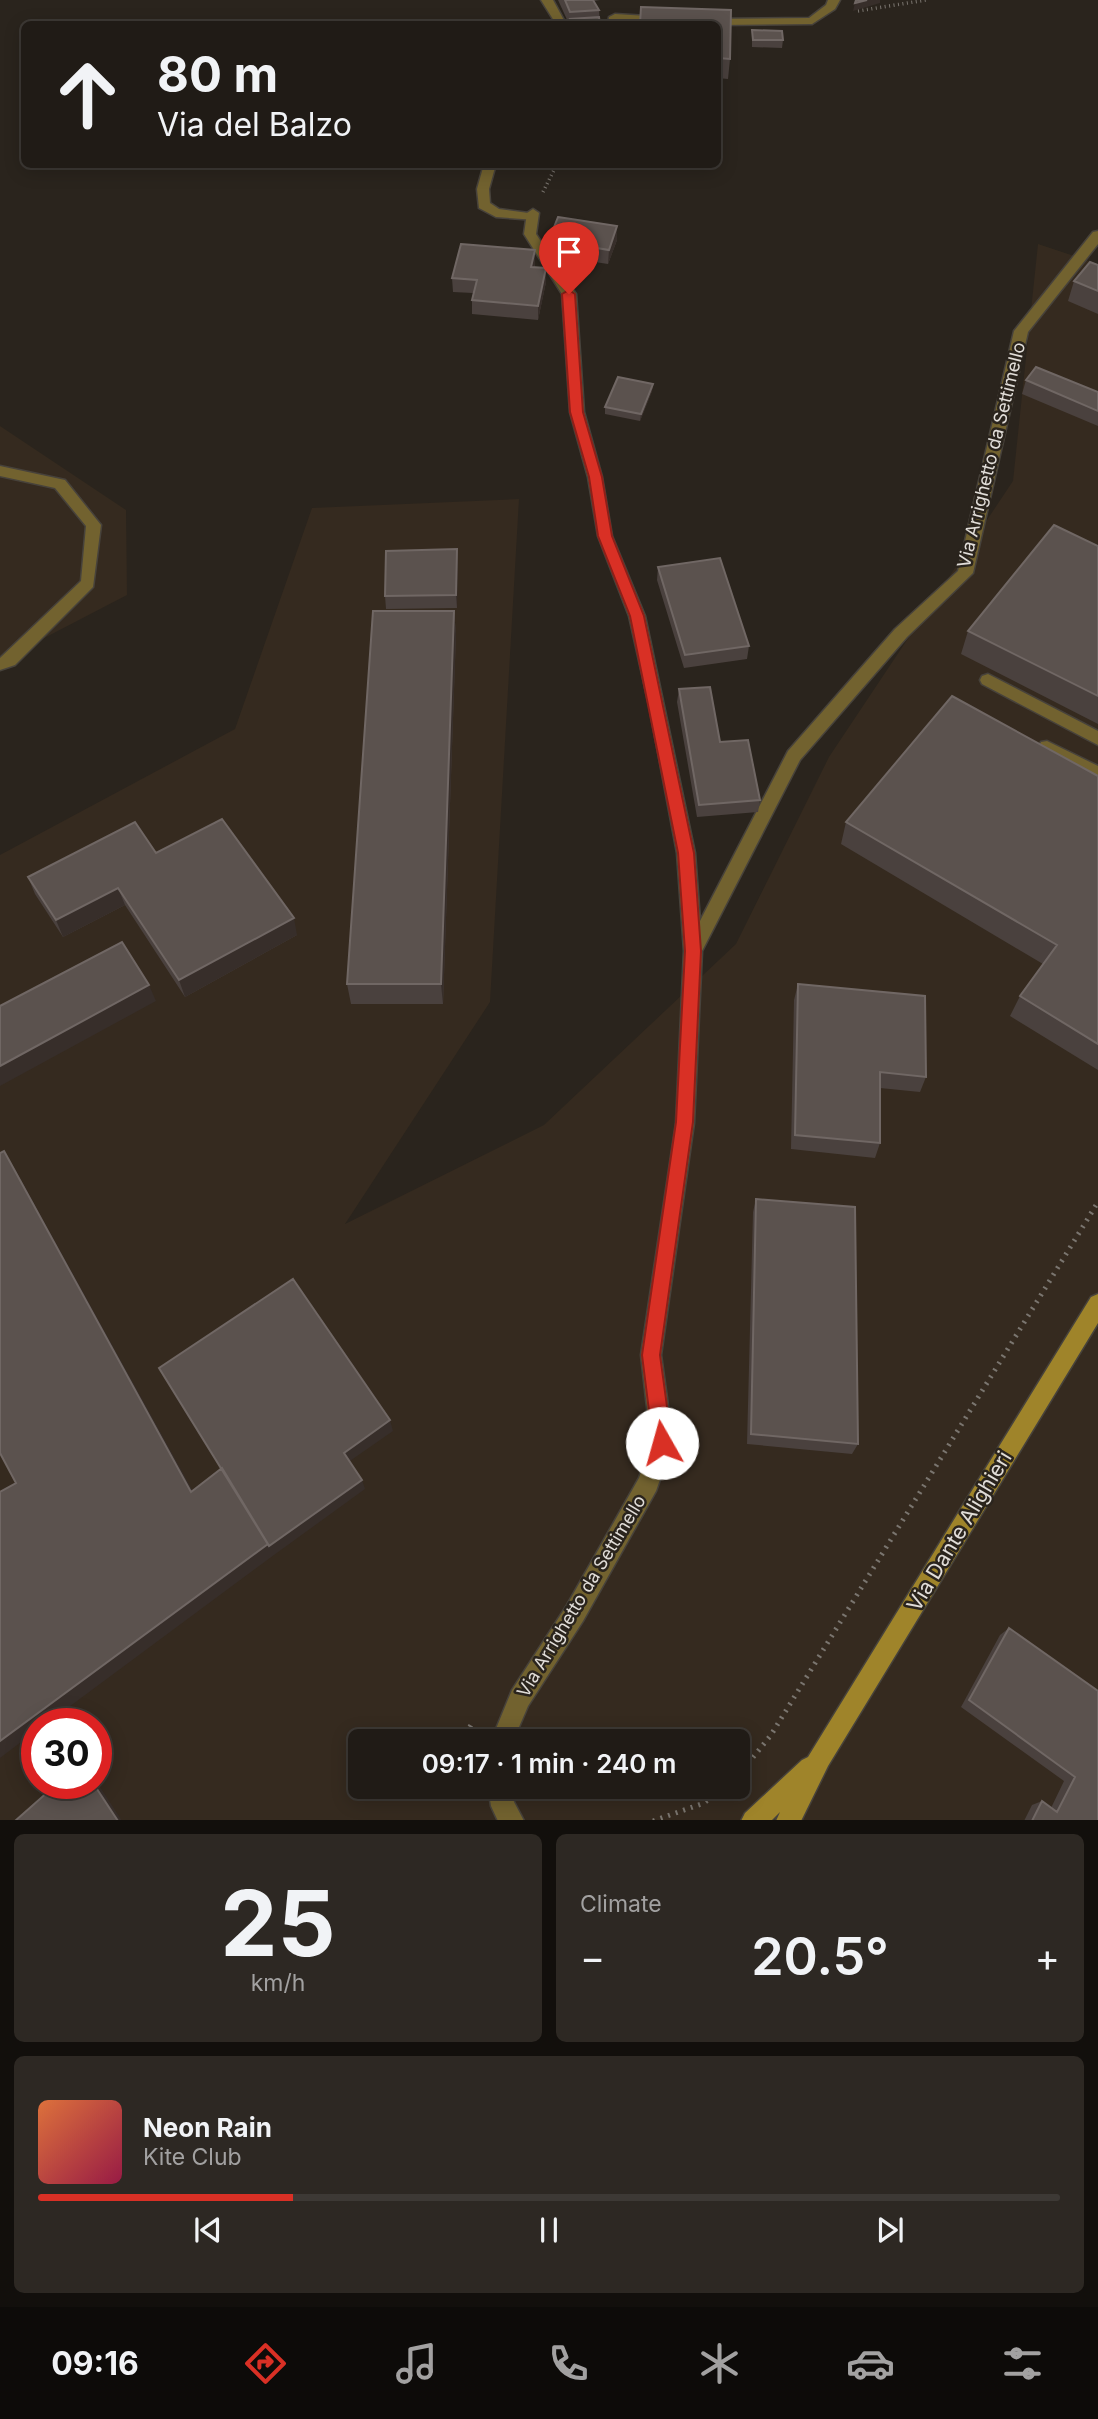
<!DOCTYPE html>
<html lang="en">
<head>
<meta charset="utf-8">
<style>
	:root { --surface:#201b16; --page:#2d2823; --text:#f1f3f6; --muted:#a2a1a1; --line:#3d3935; --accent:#d93025 }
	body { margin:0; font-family:Inter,sans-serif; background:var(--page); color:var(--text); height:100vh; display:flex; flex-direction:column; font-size:26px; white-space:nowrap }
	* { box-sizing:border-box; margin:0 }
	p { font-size:23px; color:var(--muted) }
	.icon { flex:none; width:38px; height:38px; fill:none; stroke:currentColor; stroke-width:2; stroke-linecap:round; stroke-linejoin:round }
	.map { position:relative; height:1820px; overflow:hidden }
	.details { display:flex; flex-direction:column; gap:14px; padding:14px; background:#120f0c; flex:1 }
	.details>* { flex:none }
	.guide { position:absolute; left:21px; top:21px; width:700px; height:147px; border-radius:10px; box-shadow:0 4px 18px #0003,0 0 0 2px var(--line); background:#201b16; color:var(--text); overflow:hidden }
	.speed { position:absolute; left:21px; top:1708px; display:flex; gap:14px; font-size:35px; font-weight:700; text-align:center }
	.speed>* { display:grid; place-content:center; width:91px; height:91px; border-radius:50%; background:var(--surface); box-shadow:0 4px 18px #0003,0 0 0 2px var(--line); line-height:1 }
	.speed .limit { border:10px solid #d22; background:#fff; color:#111 }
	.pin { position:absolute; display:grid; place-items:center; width:60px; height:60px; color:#fff; margin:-72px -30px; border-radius:50% 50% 50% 0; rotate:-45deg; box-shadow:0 0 7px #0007 }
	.pin .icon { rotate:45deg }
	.me { position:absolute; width:77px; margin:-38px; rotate:353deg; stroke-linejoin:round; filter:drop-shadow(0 0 5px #0008) }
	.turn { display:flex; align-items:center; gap:24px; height:147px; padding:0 21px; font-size:32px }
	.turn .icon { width:91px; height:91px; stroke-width:2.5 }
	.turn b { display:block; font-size:49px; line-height:60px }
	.big { font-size:52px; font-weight:600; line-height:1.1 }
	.details .widget { flex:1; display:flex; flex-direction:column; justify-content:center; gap:10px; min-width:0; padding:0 24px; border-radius:10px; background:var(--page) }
	.details .dial { align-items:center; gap:0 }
	.dial b { font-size:91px; line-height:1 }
	.song { display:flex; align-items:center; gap:21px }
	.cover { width:84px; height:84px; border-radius:10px; background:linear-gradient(135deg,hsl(20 70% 55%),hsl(340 70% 35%)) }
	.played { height:7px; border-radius:4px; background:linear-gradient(90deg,var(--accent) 25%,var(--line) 25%) }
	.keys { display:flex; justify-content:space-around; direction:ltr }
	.heat { display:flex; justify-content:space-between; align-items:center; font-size:38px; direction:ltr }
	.details .tiles { flex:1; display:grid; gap:14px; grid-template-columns:1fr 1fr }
	.widget:last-child { grid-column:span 2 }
	.trip { position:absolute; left:348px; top:1729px; width:402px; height:70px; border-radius:10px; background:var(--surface); box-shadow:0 4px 18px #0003,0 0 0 2px var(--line); font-weight:600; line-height:70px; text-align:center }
	.menu { display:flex; height:112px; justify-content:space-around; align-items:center; background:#0d0b09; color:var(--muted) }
	.menu .icon { width:49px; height:49px }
	.menu .active { color:var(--accent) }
	.menu b { font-size:32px; color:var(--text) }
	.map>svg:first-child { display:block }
	.built { fill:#352a1f; fill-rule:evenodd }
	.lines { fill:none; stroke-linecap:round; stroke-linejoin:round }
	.service-casing { stroke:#47423b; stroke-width:3 }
	.minor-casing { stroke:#47423b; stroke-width:3 }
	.secondary-casing { stroke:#47423b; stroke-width:3 }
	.path-far1 { stroke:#7a756f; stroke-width:3.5; stroke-dasharray:1 3.5; stroke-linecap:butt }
	.path { stroke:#7a756f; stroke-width:5; stroke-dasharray:2 6; stroke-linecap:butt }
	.service { fill:#72622f; fill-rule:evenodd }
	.minor { fill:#72622f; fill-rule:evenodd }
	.secondary { fill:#9f842a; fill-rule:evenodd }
	.wall { fill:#4a413e }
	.shaded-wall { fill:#372e2a }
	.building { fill:#5b524e; stroke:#706764; stroke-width:2 }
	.route { fill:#d93025; stroke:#8d1f18; stroke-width:2 }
	.labels { text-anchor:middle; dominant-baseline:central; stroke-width:5; stroke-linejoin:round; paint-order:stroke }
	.street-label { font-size:18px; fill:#e1ddd8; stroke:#2a241d }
	.near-street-label { font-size:21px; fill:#e1ddd8; stroke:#2a241d }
</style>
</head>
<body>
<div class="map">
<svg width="1098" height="1821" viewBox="0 0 1098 1821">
	<rect width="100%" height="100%" fill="#2a241d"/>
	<path class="built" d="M1038,244L1098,264V1820L0,1821V855L235,729L312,508L519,499L490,1002L345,1224L544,1125L736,944L829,757L1013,481ZM37,1724H96V1783H37ZM360,1741H738V1787H360Z
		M0,426L126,510L127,595L0,661Z"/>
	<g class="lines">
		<defs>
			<path id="service" d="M541,0H553L566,24H556Z
				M484,164H496L489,189L490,203L499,209L536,214V220L496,217L479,208L477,189Z
				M0,466L65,480L101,525L93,587L15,665L0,670V658L81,581L86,526L55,488L0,476Z
				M988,674L1098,731V745L982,684L980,680L982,676Z
				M1047,741L1098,766V781L1041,752L1039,747L1041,742Z"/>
			<path id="minor" d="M828,0H840L835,9L812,24L718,25L703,22L709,19L809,18L826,5Z
				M615,14L663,17L669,20L663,23L620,21L618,24H608L609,17Z
				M533,209L539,213L536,234L576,294L584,412L602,477L612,536L645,616L695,853L700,921L788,751L895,629L958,571L1014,331L1093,232L1098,231V244L1028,332L973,573L907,637L800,760L702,951L694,1123L661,1355L673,1442L656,1491L583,1621L528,1706L513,1741H491L512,1690L567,1605L639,1478L651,1442L641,1355L676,1123L684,951L677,853L650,710L629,616L598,536L588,477L570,412L562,294L524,234L527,213Z
				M488,1787H512L514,1802L524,1821H498L491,1806Z"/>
			<path id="secondary" d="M1098,1294V1323L828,1766L801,1821H776L780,1812L771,1821H741L745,1813L802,1760L808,1757L1091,1297Z"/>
		</defs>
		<use href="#service" class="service-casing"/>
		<use href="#minor" class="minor-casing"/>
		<use href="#secondary" class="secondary-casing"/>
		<path class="path-far1" d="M858,11L926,0
			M543,192L557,164"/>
		<path class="path" d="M462,1741L471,1725
			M738,1776L771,1735L1098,1202
			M653,1821L704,1803L725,1787"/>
		<use href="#service" class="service"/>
		<use href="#minor" class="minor"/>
		<use href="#secondary" class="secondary"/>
	</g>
	<path class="wall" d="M558,0H600L594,1L599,10L600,24H569Z
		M718,24L730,59L728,79L718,78Z
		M752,30L783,40L782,48L752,47Z
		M549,240H617L608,264L549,255Z
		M535,264V267L546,268V282L538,320L472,314V300L473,293L453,292L452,278Z
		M1098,265V314L1068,301L1074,281Z
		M1026,380L1098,392V426L1022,394Z
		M653,384L652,391L640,421L605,414V407Z
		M1098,545V724L961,654L968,631Z
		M457,549V608L386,609L385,596Z
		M658,567L749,646L747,659L684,668L657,580Z
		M454,611L456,634L443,1004H351L347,984Z
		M679,689L720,742L760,800L758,812L697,817L677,702Z
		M1098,776V1070L1010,1016L1020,996L1043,964L841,844L846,822Z
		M156,853L297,935L185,997L125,905L63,937L35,894L28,877Z
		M798,984L926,1077L920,1092L880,1088V1143L875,1158L791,1149L794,1000Z
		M756,1199L858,1444L852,1454L747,1444L753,1212Z
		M1009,1628L1098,1821H1024L1032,1805L1042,1801L1051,1808L1064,1781L961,1707L1000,1635Z"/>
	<path class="shaded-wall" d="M867,0H880V3L853,11L855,3Z
		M617,226V240L608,264L609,250Z
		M535,250V264L532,281L531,267Z
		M546,268V282L538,320V306Z
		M653,384L652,391L640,421L641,414Z
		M457,549L458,563L457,608L456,595Z
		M454,611L456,634L443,1004L441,984Z
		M118,888L125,905L63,937L56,920Z
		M294,918L297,935L185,997L179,980Z
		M149,985L156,1001L0,1086V1066Z
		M4,1151L15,1169L200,1504L191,1492Z
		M390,1420L393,1431L347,1463L344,1453Z
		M362,1480L365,1489L274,1555L46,1724H37V1730L0,1758V1741L268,1544Z
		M96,1781L122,1821H118L93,1783H96Z"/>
	<path class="building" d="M565,0H593L599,10L570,12Z
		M856,0H867L855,3Z
		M641,7L731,10L730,59L718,58V24H640Z
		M599,17L600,24H572L570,19Z
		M752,30L782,31L783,40H753Z
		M558,217L617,226L609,250L549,240Z
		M461,244L535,250L531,267L546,268L538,306L472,300L477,280L452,278Z
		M1090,262L1098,265V291L1074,281Z
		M1036,367L1098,392V411L1026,380Z
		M618,377L653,384L641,414L605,407Z
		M1054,525L1098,546V696L968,631Z
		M457,549L456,595L385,596L386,551Z
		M720,558L749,646L685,655L658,567Z
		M373,611H454L441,984H347Z
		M710,687L720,742L748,740L760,800L699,805L679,689Z
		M952,696L1098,776V1044L1020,996L1057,945L846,822Z
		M222,819L294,918L179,980L118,888L56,920L28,877L135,822L156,853Z
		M122,942L149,985L0,1066V1006Z
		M798,984L925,996L926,1077L880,1072V1143L795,1135Z
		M4,1151L191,1492L222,1468L268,1544L0,1741V1492L16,1483L0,1453V1153Z
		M756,1199L855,1207L858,1444L751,1434Z
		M293,1279L390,1420L344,1453L362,1480L269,1546L159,1368Z
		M1009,1628L1098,1691V1821H1032L1042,1801L1057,1812L1075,1777L969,1700Z
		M58,1783H93L118,1821H15Z"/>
	<path class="route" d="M569,290L575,294L583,412L602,477L612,536L644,616L694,853L701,951L693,1122L660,1355L672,1443L669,1449L662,1452L655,1449L653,1443L642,1355L676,1122L685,951L678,853L630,616L598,536L589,477L570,412L562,294Z"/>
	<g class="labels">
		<g class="street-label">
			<text transform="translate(991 455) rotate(-76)">Via Arrighetto da Settimello</text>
			<text transform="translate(581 1596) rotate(-59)">Via Arrighetto da Settimello</text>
		</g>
		<g class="near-street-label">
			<text transform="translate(959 1531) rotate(-59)">Via Dante Alighieri</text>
		</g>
	</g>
</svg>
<div class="speed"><div class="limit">30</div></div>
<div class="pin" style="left:569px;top:294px;background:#d93025"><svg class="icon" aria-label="arrive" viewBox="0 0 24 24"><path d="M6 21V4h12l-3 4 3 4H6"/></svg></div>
<svg class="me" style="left:662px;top:1443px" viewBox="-20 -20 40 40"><circle r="19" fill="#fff"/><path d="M0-13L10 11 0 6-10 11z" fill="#d93025"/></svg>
<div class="trip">09:17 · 1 min · 240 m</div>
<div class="guide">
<div class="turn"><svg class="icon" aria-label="ahead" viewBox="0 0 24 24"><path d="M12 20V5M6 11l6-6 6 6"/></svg><div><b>80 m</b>Via del Balzo</div></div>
</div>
</div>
<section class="details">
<div class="tiles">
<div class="widget dial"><b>25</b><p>km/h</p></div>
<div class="widget"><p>Climate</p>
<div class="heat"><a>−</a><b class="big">20.5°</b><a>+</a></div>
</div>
<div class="widget">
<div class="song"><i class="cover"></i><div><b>Neon Rain</b><p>Kite Club</p></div></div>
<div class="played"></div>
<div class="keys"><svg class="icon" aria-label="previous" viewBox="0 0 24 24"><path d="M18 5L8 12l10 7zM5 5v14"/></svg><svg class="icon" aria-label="pause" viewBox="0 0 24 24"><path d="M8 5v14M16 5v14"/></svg><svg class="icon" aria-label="next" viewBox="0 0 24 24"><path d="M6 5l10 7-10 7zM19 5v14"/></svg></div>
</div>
</div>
</section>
<nav class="menu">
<b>09:16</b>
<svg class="icon active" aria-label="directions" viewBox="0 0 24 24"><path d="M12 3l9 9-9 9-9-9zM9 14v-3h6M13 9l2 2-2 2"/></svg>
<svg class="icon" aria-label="music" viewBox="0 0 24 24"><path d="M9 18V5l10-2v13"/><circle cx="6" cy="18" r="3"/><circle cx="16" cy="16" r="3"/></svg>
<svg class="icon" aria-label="phone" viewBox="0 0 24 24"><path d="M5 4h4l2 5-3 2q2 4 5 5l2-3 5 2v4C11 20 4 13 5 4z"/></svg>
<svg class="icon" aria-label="climate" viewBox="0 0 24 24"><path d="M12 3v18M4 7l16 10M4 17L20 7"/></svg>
<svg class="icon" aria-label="car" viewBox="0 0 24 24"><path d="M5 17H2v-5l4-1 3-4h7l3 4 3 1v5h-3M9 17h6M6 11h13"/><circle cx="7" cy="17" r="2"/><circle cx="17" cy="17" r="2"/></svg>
<svg class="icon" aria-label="filters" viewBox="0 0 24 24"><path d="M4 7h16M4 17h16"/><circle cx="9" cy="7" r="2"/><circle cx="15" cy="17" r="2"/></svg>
</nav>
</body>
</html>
